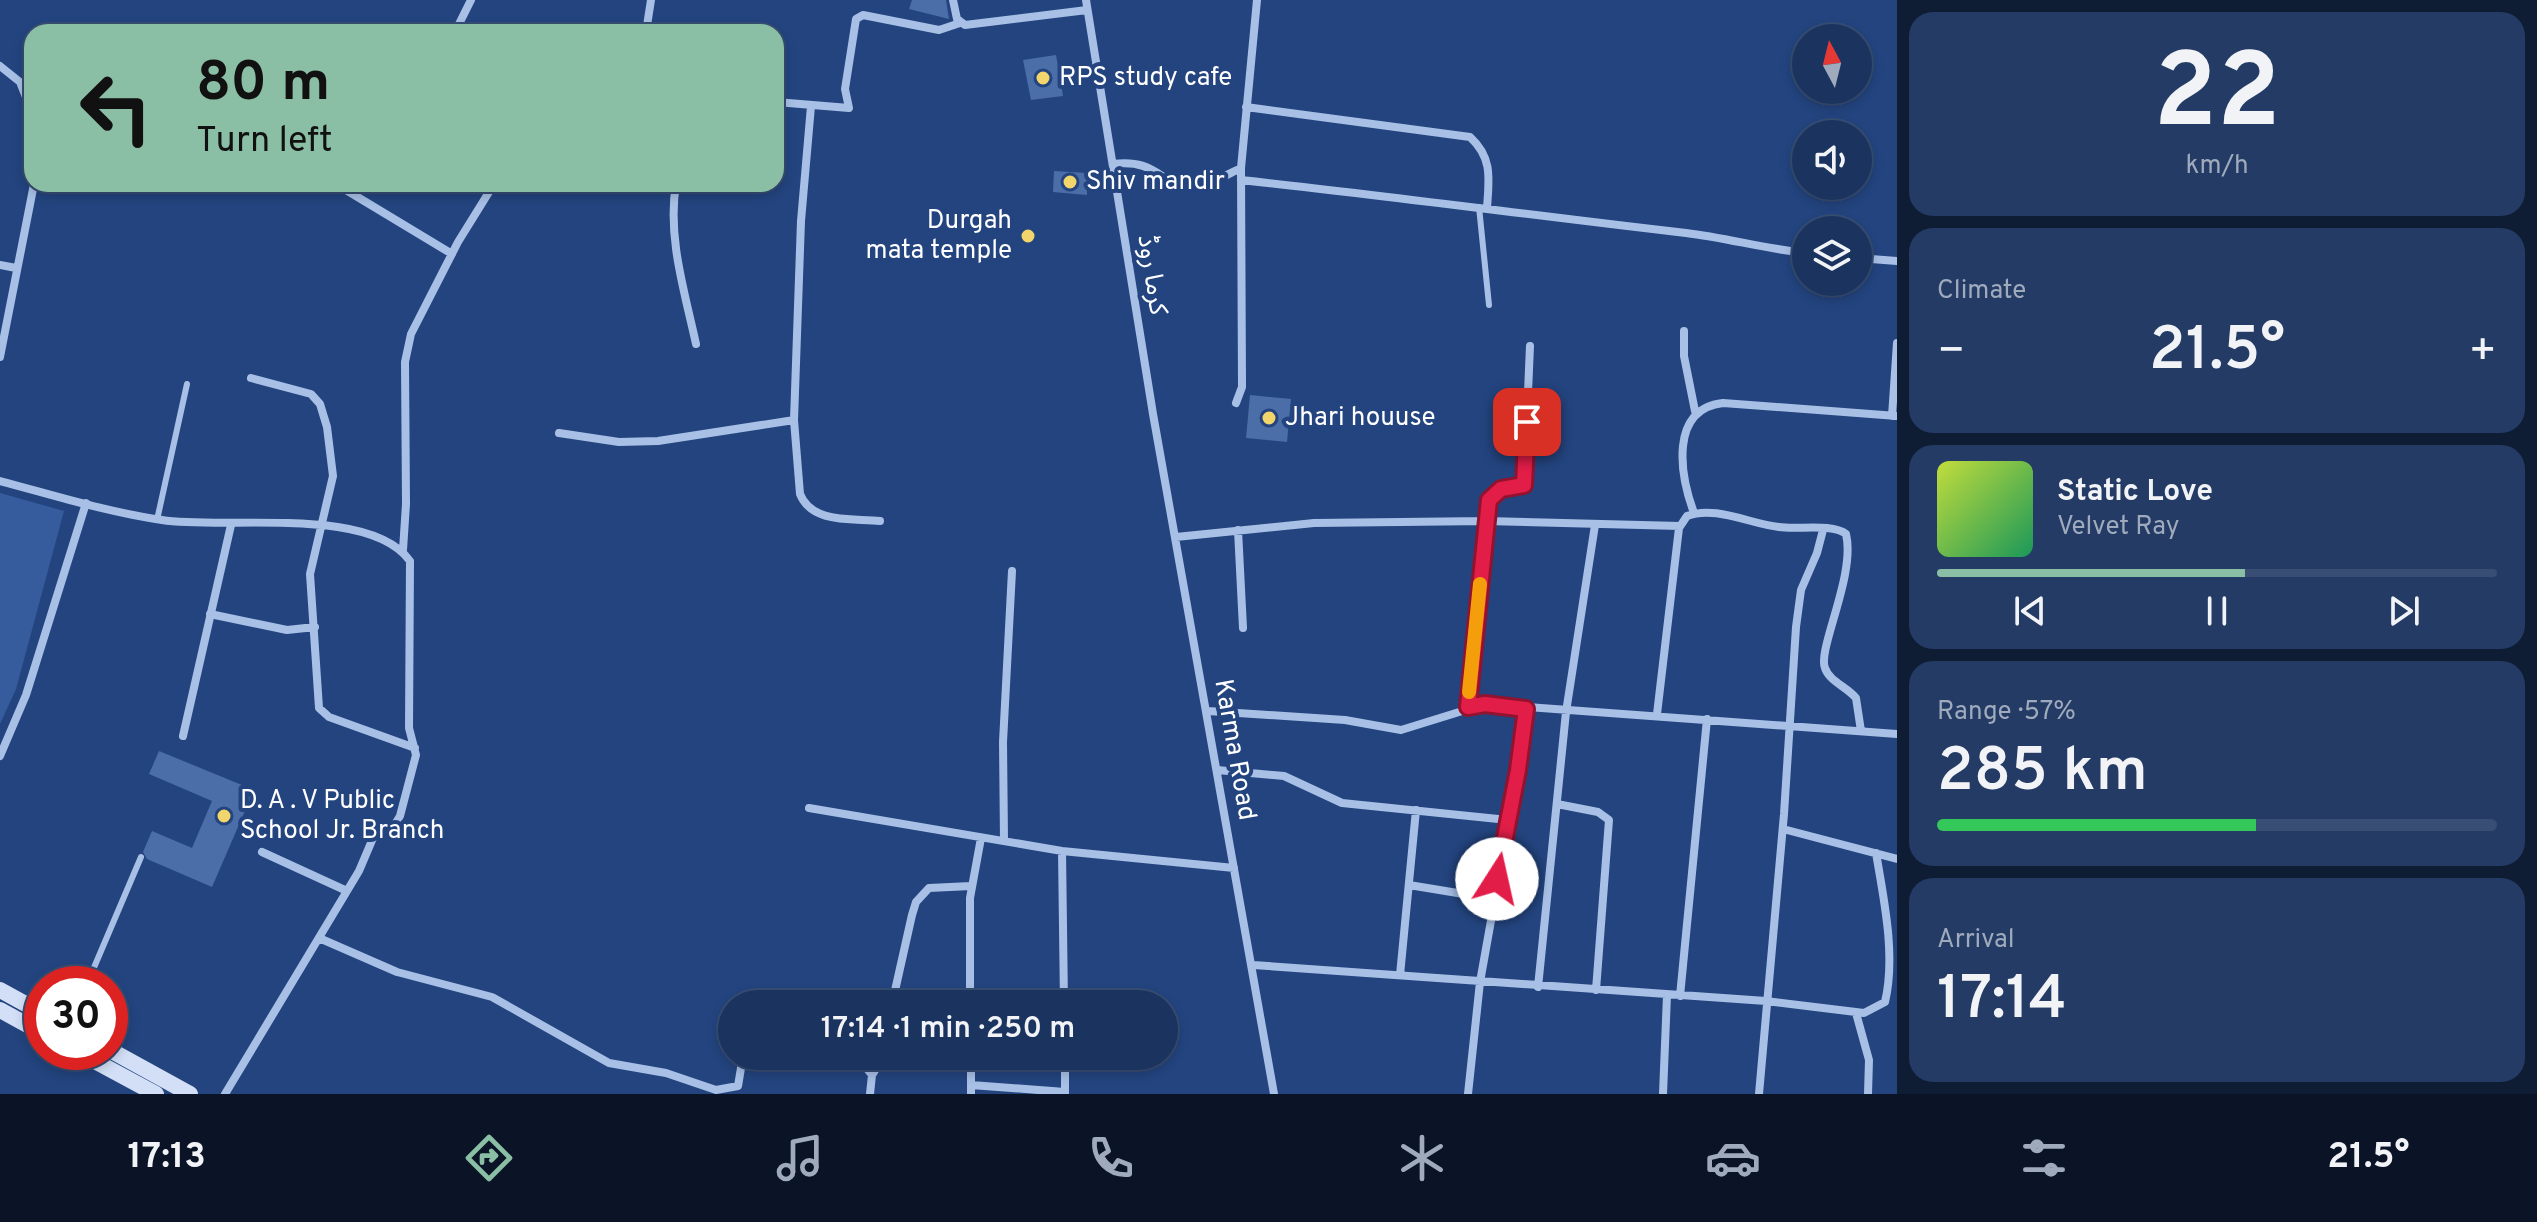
<!DOCTYPE html>
<html lang="en">
<head>
<meta charset="utf-8">
<style>
	:root { --surface:#1a335f; --page:#233b65; --text:#f1f3f6; --muted:#9faabd; --line:#384e74; --accent:#8abfa5 }
	body { margin:0; font-family:Overpass,"Noto Sans Arabic",sans-serif; background:var(--page); color:var(--text); height:100vh; display:flex; flex-direction:column; font-size:30px; white-space:nowrap }
	* { box-sizing:border-box; margin:0 }
	p { font-size:26px; color:var(--muted) }
	.icon { flex:none; width:44px; height:44px; fill:none; stroke:currentColor; stroke-width:2; stroke-linecap:round; stroke-linejoin:round }
	.map { position:relative; flex:1; overflow:hidden }
	.drawer { display:flex; flex-direction:column; gap:12px; padding:12px; background:#0e1c34; width:640px }
	.drawer>* { flex:none }
	.hud { position:absolute; left:24px; top:24px; width:760px; height:168px; border-radius:24px; box-shadow:0 4px 12px #0003,0 0 0 2px var(--line); background:#8abfa5; color:#111; overflow:hidden }
	.needle { width:52px; rotate:353deg }
	.fabs { position:absolute; left:1792px; top:24px; display:grid; gap:16px }
	.fabs a { display:grid; place-items:center; width:80px; height:80px; border-radius:50%; background:var(--surface); box-shadow:0 4px 12px #0003,0 0 0 2px var(--line); font-size:40px }
	.speed { position:absolute; left:24px; top:966px; display:flex; gap:16px; font-size:40px; font-weight:700; text-align:center }
	.speed>* { display:grid; place-content:center; width:104px; height:104px; border-radius:50%; background:var(--surface); box-shadow:0 4px 12px #0003,0 0 0 2px var(--line); line-height:1 }
	.speed .limit { border:12px solid #d22; background:#fff; color:#111 }
	.pin { position:absolute; display:grid; place-items:center; width:68px; height:68px; color:#fff; margin:-34px; border-radius:16px; box-shadow:0 4px 12px #0006 }
	.me { position:absolute; width:88px; margin:-44px; rotate:10deg; stroke-linejoin:round; filter:drop-shadow(0 0 6px #0008) }
	.turn { display:flex; align-items:center; gap:28px; height:168px; padding:0 40px; font-size:36px }
	.turn .icon { width:104px; height:104px; stroke-width:2.5 }
	.turn b { display:block; font-size:56px; line-height:68px }
	.big { font-size:60px; font-weight:600; line-height:1.1 }
	.drawer .card { flex:1; display:flex; flex-direction:column; justify-content:center; gap:12px; min-width:0; padding:0 28px; border-radius:24px; background:var(--page) }
	.drawer .dial { align-items:center; gap:0 }
	.dial b { font-size:104px; line-height:1 }
	.song { display:flex; align-items:center; gap:24px }
	.cover { width:96px; height:96px; border-radius:12px; background:linear-gradient(135deg,hsl(70 70% 55%),hsl(150 70% 35%)) }
	.played { height:8px; border-radius:4px; background:linear-gradient(90deg,var(--accent) 55%,var(--line) 55%) }
	.keys { display:flex; justify-content:space-around; direction:ltr }
	.heat { display:flex; justify-content:space-between; align-items:center; font-size:44px; direction:ltr }
	.charge { height:12px; border-radius:6px; background:linear-gradient(90deg,#34c759 57%,var(--line) 0) }
	.trip { position:absolute; left:718px; top:990px; width:460px; height:80px; border-radius:40px; background:var(--surface); box-shadow:0 4px 12px #0003,0 0 0 2px var(--line); font-weight:600; line-height:80px; text-align:center }
	.dock { display:flex; height:128px; justify-content:space-around; align-items:center; background:#0a1426; color:var(--muted) }
	.dock .icon { width:56px; height:56px }
	.dock .on { color:var(--accent) }
	.dock b { font-size:36px; color:var(--text) }
	main { display:flex; flex:1; min-height:0 }
	.map>svg:first-child { display:block }
	.green { fill:#375c9d }
	.building { fill:#4b6ea8 }
	.lines { fill:none; stroke-linecap:round; stroke-linejoin:round }
	.service { stroke:#a8c0e6; stroke-width:6 }
	.minor { stroke:#a8c0e6; stroke-width:8 }
	.secondary { stroke:#d2dff6; stroke-width:16 }
	.route-casing { stroke:#92132f; stroke-width:20 }
	.route { stroke:#e11d48; stroke-width:14 }
	.slow { stroke:#f59e0b; stroke-width:14 }
	.poi-dot { fill:#f2d56b; stroke:#23447f; stroke-width:3 }
	.labels { text-anchor:middle; dominant-baseline:central; stroke-width:8; stroke-linejoin:round; paint-order:stroke }
	.poi-label { font-size:26px; fill:#fff; stroke:#23447f; text-anchor:start }
	.street-label { font-size:26px; fill:#fff; stroke:#23447f }
</style>
</head>
<body>
<main>
<div class="map">
<svg width="1897" height="1094" viewBox="0 0 1897 1094">
	<rect width="100%" height="100%" fill="#23447f"/>
	<path class="green" d="M0,493L64,511L16,689L0,724Z"/>
	<path class="building" d="M912,0H946L949,19L909,9Z
		M1056,55L1063,96L1031,100L1023,60Z
		M1054,171L1087,173V195L1053,192Z
		M1250,395L1291,399L1287,442L1246,438Z
		M159,751L254,790L212,887L147,859L143,852L152,831L192,848L212,801L149,774Z"/>
	<g class="lines">
		<path class="service" d="M1479,207L1489,305
			M157,520L187,384
			M87,984L141,857"/>
		<path class="minor" d="M953,0L957,19L965,25L1087,10
			M1086,0L1153,414L1274,1094
			M455,32L471,0
			M646,32L651,0
			M0,66L20,82L32,112
			M776,102L849,108L845,89L856,19L863,15L939,30L960,23
			M811,106L801,221L794,420L800,494C812,524 852,518 880,521
			M1246,107L1470,137C1493,158 1489,179 1487,208
			M1113,164C1160,158 1160,188 1194,186C1210,185 1226,175 1241,168
			M1241,180C1390,196 1538,216 1686,233C1727,238 1766,249 1806,253
			M336,184L452,254
			M676,184C667,237 685,293 696,344
			M1858,258L1897,261
			M0,265L16,268
			M1684,331V356L1695,411
			M0,357L34,184
			M251,378L311,394L320,404L327,427L333,476L310,574L319,708L329,717L415,748
			M1236,403L1242,387L1241,168L1257,0
			M1892,416L1897,343
			M559,433L619,442L658,441L794,420
			M0,481C53,495 107,512 162,520C226,530 370,505 410,561L409,728L416,755L400,816L392,829L376,831L359,871L225,1094
			M1694,513C1680,475 1669,409 1723,403L1897,416
			M1238,530L1243,628
			M1176,537L1314,523L1486,521L1680,526
			M403,550L406,504L405,362L411,334L458,242L494,184
			M210,614L287,630L315,627
			M1468,707L1489,500L1501,489L1524,485L1530,346
			M1208,711L1345,720L1401,730L1485,704L1897,734
			M1657,714L1679,528L1687,516C1715,505 1750,524 1779,527C1797,530 1832,523 1846,534C1856,575 1817,650 1825,668C1829,681 1847,687 1856,698L1861,731
			M183,736L231,525
			M0,756L26,695L86,503
			M1217,770L1284,776L1342,803L1508,820
			M1557,804L1598,812L1609,820L1596,990
			M809,808L1062,851L1234,868
			M1783,829L1897,859
			M1004,841L1003,742L1012,571
			M1062,851L1064,1004
			M262,852L347,891
			M1409,885L1494,899
			M319,938L397,972L492,997L609,1063L666,1073L716,1090L738,1086L743,1056
			M1253,965L1766,1001L1864,1013L1885,1002C1896,956 1884,900 1876,853
			M1400,975L1416,810
			M1538,987L1566,712L1595,525
			M1680,996L1707,719
			M892,1004L912,915L916,902L929,888L971,886
			M970,1004V898L981,838
			M1856,1013L1869,1060L1868,1094
			M781,1056L864,1065L872,1075L870,1094
			M971,1056V1094
			M1065,1056V1094
			M872,1075L884,1056
			M971,1085L1065,1092
			M1468,1094L1480,982L1518,770L1526,709
			M1663,1094L1667,995
			M1759,1094L1784,814L1796,627L1801,590L1817,553L1823,530"/>
		<path class="secondary" d="M0,990L42,1013
			M0,1010L42,1033
			M110,1050L190,1094
			M78,1052L156,1094"/>
	</g>
	<g class="lines">
		<defs>
			<path id="route" d="M1497,879L1518,770L1526,709L1485,704L1468,707L1489,500L1501,489L1524,485L1527,422"/>
		</defs>
		<use href="#route" class="route-casing"/>
		<use href="#route" class="route"/>
		<path class="slow" d="M1469,692L1480,584"/>
	</g>
	<g class="poi-dot">
		<circle cx="1043" cy="78" r="8"/>
		<circle cx="1070" cy="182" r="8"/>
		<circle cx="1028" cy="236" r="8"/>
		<circle cx="1269" cy="418" r="8"/>
		<circle cx="224" cy="816" r="8"/>
	</g>
	<g class="labels">
		<g class="poi-label">
			<text x="1059" y="78">RPS study cafe</text>
			<text x="1086" y="182">Shiv mandir</text>
			<text x="1012" y="221" text-anchor="end">Durgah<tspan x="1012" dy="30">mata temple</tspan></text>
			<text x="1285" y="418">Jhari houuse</text>
			<text x="240" y="801">D. A . V Public<tspan x="240" dy="30">School Jr. Branch</tspan></text>
		</g>
		<g class="street-label">
			<text transform="translate(1151 275) rotate(81)">کرما روڈ</text>
			<text transform="translate(1234 750) rotate(80)">Karma Road</text>
		</g>
	</g>
</svg>
<div class="fabs">
<a><svg class="needle" viewBox="-14 -14 28 28"><path d="M0-13l5 13h-10z" fill="#e53935"/><path d="M0 13l5-13h-10z" fill="#9faabd"/></svg></a>
<a><svg class="icon" aria-label="sound" viewBox="0 0 24 24"><path d="M4 9h4l5-4v14l-5-4H4zM17 9q2 3 0 6"/></svg></a>
<a><svg class="icon" aria-label="layers" viewBox="0 0 24 24"><path d="M12 4l9 5-9 5-9-5zM3 14l9 5 9-5"/></svg></a>
</div>
<div class="speed"><div class="limit">30</div></div>
<div class="pin" style="left:1527px;top:422px;background:#d93025"><svg class="icon" aria-label="arrive" viewBox="0 0 24 24"><path d="M6 21V4h12l-3 4 3 4H6"/></svg></div>
<svg class="me" style="left:1497px;top:879px" viewBox="-20 -20 40 40"><circle r="19" fill="#fff"/><path d="M0-13L10 11 0 6-10 11z" fill="#e11d48"/></svg>
<div class="trip">17:14 · 1 min · 250 m</div>
<div class="hud">
<div class="turn"><svg class="icon" aria-label="left" viewBox="0 0 24 24"><path d="M17 20v-9H6M10 6l-5 5 5 5"/></svg><div><b>80 m</b>Turn left</div></div>
</div>
</div>
<section class="drawer">
<div class="card dial"><b>22</b><p>km/h</p></div>
<div class="card"><p>Climate</p>
<div class="heat"><a>−</a><b class="big">21.5°</b><a>+</a></div>
</div>
<div class="card">
<div class="song"><i class="cover"></i><div><b>Static Love</b><p>Velvet Ray</p></div></div>
<div class="played"></div>
<div class="keys"><svg class="icon" aria-label="previous" viewBox="0 0 24 24"><path d="M18 5L8 12l10 7zM5 5v14"/></svg><svg class="icon" aria-label="pause" viewBox="0 0 24 24"><path d="M8 5v14M16 5v14"/></svg><svg class="icon" aria-label="next" viewBox="0 0 24 24"><path d="M6 5l10 7-10 7zM19 5v14"/></svg></div>
</div>
<div class="card"><p>Range · 57%</p><b class="big">285 km</b><div class="charge"></div></div>
<div class="card"><p>Arrival</p><b class="big">17:14</b></div>
</section>
</main>
<nav class="dock">
<b>17:13</b>
<svg class="icon on" aria-label="directions" viewBox="0 0 24 24"><path d="M12 3l9 9-9 9-9-9zM9 14v-3h6M13 9l2 2-2 2"/></svg>
<svg class="icon" aria-label="music" viewBox="0 0 24 24"><path d="M9 18V5l10-2v13"/><circle cx="6" cy="18" r="3"/><circle cx="16" cy="16" r="3"/></svg>
<svg class="icon" aria-label="phone" viewBox="0 0 24 24"><path d="M5 4h4l2 5-3 2q2 4 5 5l2-3 5 2v4C11 20 4 13 5 4z"/></svg>
<svg class="icon" aria-label="climate" viewBox="0 0 24 24"><path d="M12 3v18M4 7l16 10M4 17L20 7"/></svg>
<svg class="icon" aria-label="car" viewBox="0 0 24 24"><path d="M5 17H2v-5l4-1 3-4h7l3 4 3 1v5h-3M9 17h6M6 11h13"/><circle cx="7" cy="17" r="2"/><circle cx="17" cy="17" r="2"/></svg>
<svg class="icon" aria-label="filters" viewBox="0 0 24 24"><path d="M4 7h16M4 17h16"/><circle cx="9" cy="7" r="2"/><circle cx="15" cy="17" r="2"/></svg>
<b>21.5°</b>
</nav>
</body>
</html>
